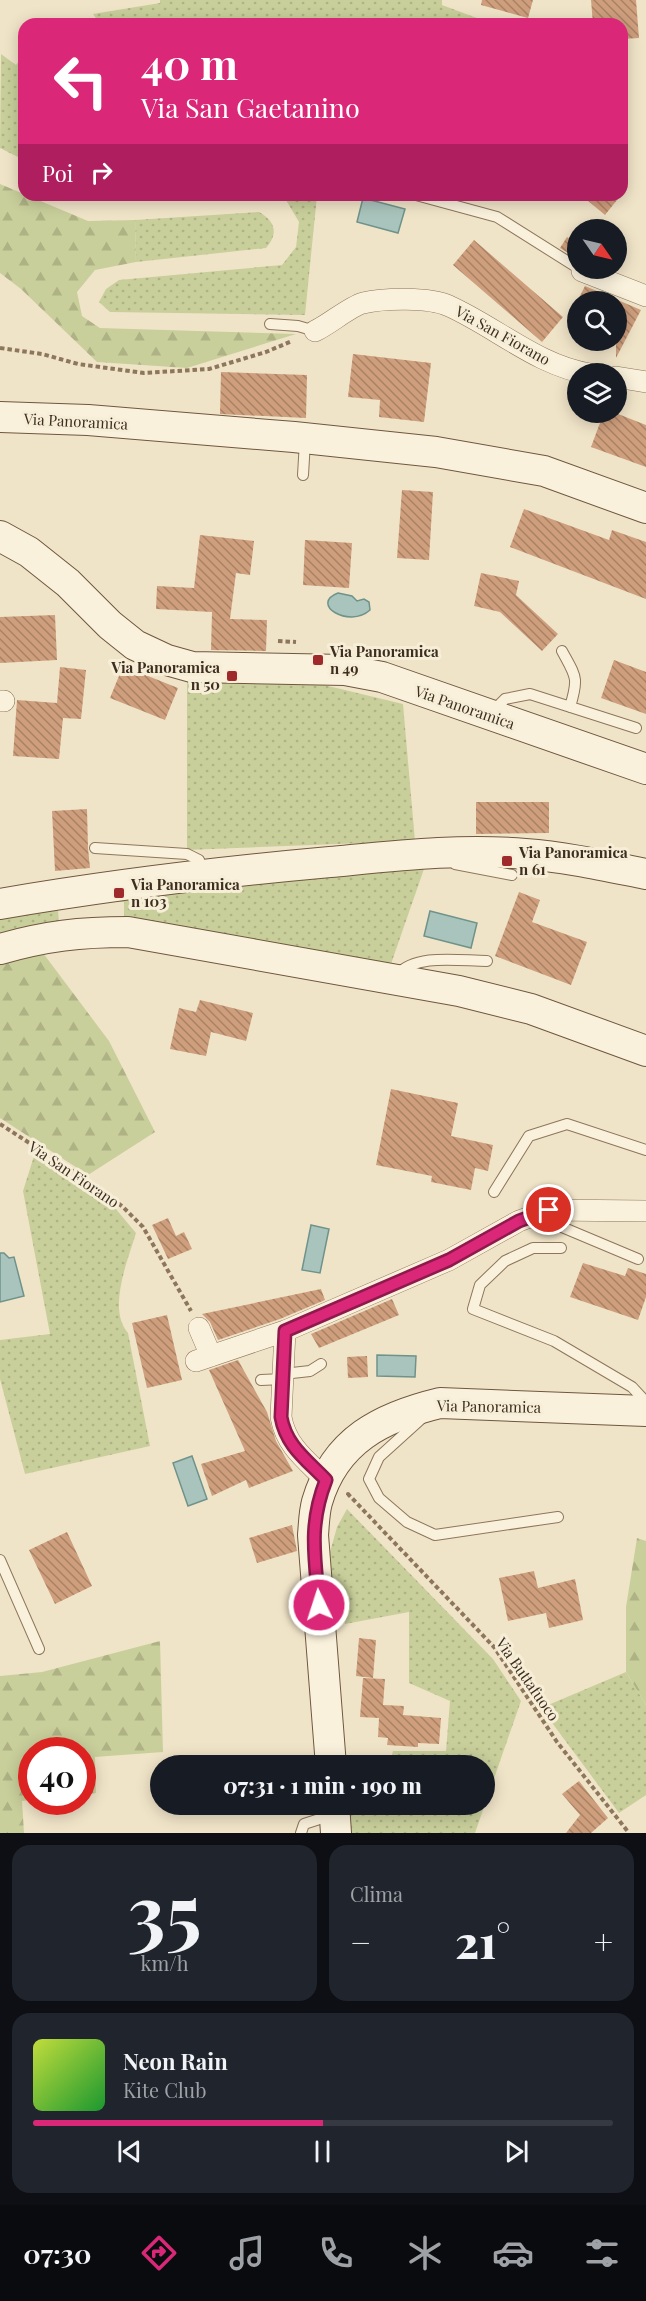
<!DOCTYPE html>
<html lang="it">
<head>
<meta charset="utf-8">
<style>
	:root { --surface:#171b24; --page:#20242c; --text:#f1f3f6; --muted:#9ea1a6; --line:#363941; --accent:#db2777 }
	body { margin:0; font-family:"Playfair Display",serif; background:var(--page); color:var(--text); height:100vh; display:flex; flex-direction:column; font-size:22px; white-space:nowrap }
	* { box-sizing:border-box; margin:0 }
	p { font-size:20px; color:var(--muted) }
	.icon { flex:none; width:33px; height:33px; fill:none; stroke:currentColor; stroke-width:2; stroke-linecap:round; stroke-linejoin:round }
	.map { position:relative; height:1833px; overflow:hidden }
	.details { display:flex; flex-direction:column; gap:12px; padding:12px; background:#0d0f14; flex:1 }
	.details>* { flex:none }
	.guide { position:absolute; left:18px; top:18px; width:610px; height:183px; border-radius:18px; box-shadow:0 3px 15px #0003; background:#db2777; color:#fff; overflow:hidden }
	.needle { width:39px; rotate:124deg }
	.tools { position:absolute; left:567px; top:219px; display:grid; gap:12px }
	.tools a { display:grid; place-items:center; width:60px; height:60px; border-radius:50%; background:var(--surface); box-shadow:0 3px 15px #0003; font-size:30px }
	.speed { position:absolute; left:18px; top:1737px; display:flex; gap:12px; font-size:30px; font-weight:700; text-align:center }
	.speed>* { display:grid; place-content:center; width:78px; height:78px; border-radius:50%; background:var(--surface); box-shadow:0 3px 15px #0003; line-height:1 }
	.speed .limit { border:9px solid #d22; background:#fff; color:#111 }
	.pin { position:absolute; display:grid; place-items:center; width:51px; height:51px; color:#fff; margin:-26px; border:3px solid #fff; border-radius:50%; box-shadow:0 2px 6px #0007 }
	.me { position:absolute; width:66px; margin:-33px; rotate:356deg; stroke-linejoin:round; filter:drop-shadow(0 0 4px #0008) }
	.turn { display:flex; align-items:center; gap:21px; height:126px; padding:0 24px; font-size:27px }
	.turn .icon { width:78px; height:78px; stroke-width:2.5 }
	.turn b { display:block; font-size:42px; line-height:51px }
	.then { display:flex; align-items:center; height:57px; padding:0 24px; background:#0003; gap:12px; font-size:22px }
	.big { font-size:45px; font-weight:800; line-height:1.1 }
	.details .widget { flex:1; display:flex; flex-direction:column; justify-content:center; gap:9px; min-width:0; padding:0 21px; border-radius:18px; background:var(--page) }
	.details .dial { align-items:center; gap:0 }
	.dial b { font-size:78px; line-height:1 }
	.song { display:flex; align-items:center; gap:18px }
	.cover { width:72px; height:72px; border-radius:9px; background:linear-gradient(135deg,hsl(70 70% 55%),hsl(130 70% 35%)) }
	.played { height:6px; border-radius:3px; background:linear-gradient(90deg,var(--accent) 50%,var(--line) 50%) }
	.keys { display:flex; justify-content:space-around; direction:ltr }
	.heat { display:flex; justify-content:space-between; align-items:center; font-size:33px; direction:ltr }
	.details .tiles { flex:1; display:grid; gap:12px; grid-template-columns:1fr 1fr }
	.widget:last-child { grid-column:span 2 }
	.trip { position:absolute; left:150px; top:1755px; width:345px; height:60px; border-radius:30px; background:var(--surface); box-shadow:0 3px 15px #0003; font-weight:800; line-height:60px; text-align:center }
	.tabs { display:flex; height:96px; justify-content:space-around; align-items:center; background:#090b0e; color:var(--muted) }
	.tabs .icon { width:42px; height:42px }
	.tabs .selected { color:var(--accent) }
	.tabs b { font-size:27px; color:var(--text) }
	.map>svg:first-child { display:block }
	.grass { fill:url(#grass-dots) }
	.forest { fill:url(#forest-firs) }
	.water { fill:#a9c4bc; stroke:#6f938a; stroke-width:1.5 }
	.building { fill:url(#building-back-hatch) }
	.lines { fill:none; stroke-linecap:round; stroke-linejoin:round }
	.lane-casing { stroke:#8d765c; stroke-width:12 }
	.street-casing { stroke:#8d765c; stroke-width:22 }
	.secondary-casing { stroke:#6f573f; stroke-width:32 }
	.path { stroke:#8d765c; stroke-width:4; stroke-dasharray:4.5 3; stroke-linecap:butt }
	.lane { stroke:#faf1dc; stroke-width:10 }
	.street { stroke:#faf1dc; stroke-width:21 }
	.secondary { stroke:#faf1dc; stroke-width:30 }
	.route-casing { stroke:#8e194d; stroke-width:15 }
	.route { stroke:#db2777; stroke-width:10 }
	.poi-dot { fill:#9e2a2b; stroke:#f7eed8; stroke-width:2 }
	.labels { text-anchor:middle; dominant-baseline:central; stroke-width:6; stroke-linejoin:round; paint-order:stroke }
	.street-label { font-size:15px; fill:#3d2e20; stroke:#f7eed8 }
	.poi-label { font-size:15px; font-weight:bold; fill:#3d2e20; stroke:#f7eed8; text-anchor:start }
</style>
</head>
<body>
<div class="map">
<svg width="646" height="1833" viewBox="0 0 646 1833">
	<defs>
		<pattern id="grass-dots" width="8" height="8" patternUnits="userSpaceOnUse" patternTransform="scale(1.5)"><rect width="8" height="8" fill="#c9cf9b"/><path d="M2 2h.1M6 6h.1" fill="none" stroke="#aeb285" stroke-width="1.8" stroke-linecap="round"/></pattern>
		<pattern id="forest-firs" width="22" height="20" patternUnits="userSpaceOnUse" patternTransform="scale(1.5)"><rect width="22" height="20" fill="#c9cf9b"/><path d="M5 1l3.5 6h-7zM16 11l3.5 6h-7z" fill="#aeb285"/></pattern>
		<pattern id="building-back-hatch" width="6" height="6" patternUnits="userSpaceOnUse" patternTransform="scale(1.5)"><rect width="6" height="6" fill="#cf9f7d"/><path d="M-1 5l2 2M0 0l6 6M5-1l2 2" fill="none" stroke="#a98266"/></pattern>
	</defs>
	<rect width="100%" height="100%" fill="#f0e4c8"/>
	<path class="grass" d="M160,0H442V5L493,24H100L93,14L160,3Z
		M1,54L16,65L24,55V160L0,148Z
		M283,195L317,196L305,315L110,312L99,302L106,289L119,280L282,265L296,247L299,222Z
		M259,212C275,221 279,233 266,248L136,262L135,220Z
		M187,679L324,685L403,704L415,841L187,850Z
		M424,869L391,964L124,917V902H117V897L211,886Z
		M65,909L58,910L59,922L0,933V913Z
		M35,1153L115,1208L136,1233C128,1260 107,1309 128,1333L150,1446L25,1474L0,1379V1340L50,1334L23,1191Z
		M347,1509L493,1659L521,1701L475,1833H349L347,1808L355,1805L484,1804V1766L389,1765L393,1751H446L450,1701L409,1683V1612L345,1624L337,1586L331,1575L330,1552L337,1527Z
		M626,1672L646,1705V1795L619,1813L541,1708Z"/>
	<path class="forest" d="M0,184L88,221L135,220L136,262L95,270L77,292L82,316L100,328L296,334L187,368L97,362L21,289L0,273Z
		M40,949L109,1041L155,1132L88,1175L0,1118V963Z
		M637,1538L646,1541V1705L626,1672V1607Z
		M160,1641L163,1752L95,1757L96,1793L83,1795L82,1750H32L31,1800L22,1801L24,1833H0V1676L42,1672Z"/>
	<path class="water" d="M363,198L405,209L398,233L357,222Z
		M338,593L352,596L357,601L364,599L369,602L370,610C349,629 309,604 338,593Z
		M430,911L477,923L471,948L424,936Z
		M311,1225L329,1229L320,1273L302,1270Z
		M0,1253H4L9,1258L14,1257L24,1296L0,1302Z
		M377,1355L416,1356L415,1377L377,1376Z
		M192,1456L207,1499L188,1506L173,1463Z"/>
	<path class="building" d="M482,0H533L528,18L481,5Z
		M591,0H636L639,38L622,39V24H593Z
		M581,195H621L605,215Z
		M567,237L578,244V259L560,248Z
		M474,240L563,317L542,342L453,265Z
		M585,286L641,310L616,358V302H577Z
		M353,354L431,363L424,422L379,417L380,400L348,397Z
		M221,372L307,375L306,418L220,414Z
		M604,412H613L646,425V467L591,447Z
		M402,490L433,492L429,560L397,558Z
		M524,509L609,540L612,530L646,542V599L510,547Z
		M200,535L254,541L250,575L236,573L230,619L267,620L266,651L211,650L212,612L156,609L157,586L194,588Z
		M305,540L352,543L349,588L303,585Z
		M481,573L519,581L516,595L558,634L542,651L500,612L474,606Z
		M55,615L57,660L0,663V617Z
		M614,660L646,672V714L601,698Z
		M123,666L178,688L165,720L110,698Z
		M60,667L86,670L81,719L63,718L59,759L13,756L17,700L57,703Z
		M476,802H549V833L476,834Z
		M87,809L88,848L90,868L55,871L52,811Z
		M519,892L540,900L532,922L587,942L571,985L495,956Z
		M200,1000L253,1013L246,1041L211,1032L206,1056L170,1049L179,1008L196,1012Z
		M391,1089L458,1103L451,1136L493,1145L488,1171L475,1168L471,1190L431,1182L432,1176L376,1165Z
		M168,1218L176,1236L184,1232L192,1249L168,1259L152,1225Z
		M583,1263L625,1276L628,1268L646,1274V1297L638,1320L570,1297Z
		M321,1289L325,1300L280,1319L218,1340L210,1322L202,1314Z
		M392,1299L399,1315L319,1348L311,1334Z
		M167,1315L182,1380L147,1388L132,1323Z
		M367,1356L368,1377L348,1378L347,1357Z
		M238,1360L267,1412L276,1441L293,1471L249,1488L246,1480L212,1496L201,1464L245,1451L209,1370Z
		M292,1525L297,1551L257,1563L249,1538Z
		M67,1532L92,1586L55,1604L29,1550Z
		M534,1571L538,1588L575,1579L583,1620L549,1628L546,1613L508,1621L499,1578Z
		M359,1638L376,1640L373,1678L356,1676Z
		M363,1678L385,1679L383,1705L404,1706L403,1715L441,1718L439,1744L418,1743V1747L387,1745L388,1738L378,1737L379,1718L360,1717Z
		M579,1781L608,1818L591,1833H566L580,1815L562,1794Z"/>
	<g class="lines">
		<defs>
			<path id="lane" d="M416,195L497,217L578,268
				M270,324L298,326L315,331
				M303,475L305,441
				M562,651C576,677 579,677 570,707
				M493,711L505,699L530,694L636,728
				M95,848L187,854L199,860L203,871
				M455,864L512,875
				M397,975C416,953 460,961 487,961
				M494,1192L529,1136L567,1124L646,1150
				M538,1217L638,1259
				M561,1248H533L505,1261L480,1285L473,1309L554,1341L632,1387L646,1402
				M283,1374L310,1371L321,1364
				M261,1380L283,1379
				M421,1419L379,1457L369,1479L379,1498L407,1522L435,1535L558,1517
				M0,1560L39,1649
				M301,1833L304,1824L332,1815"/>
			<path id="street" d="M582,271L646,296
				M315,331C330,324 349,307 363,303C384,298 430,297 449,306C496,327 538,366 590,374
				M616,377L646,382
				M0,701H4
				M199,1328L211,1356
				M285,1331L281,1417C286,1446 306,1460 326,1480
				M196,1361L285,1331L449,1260L519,1221L549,1210L646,1211"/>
			<path id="secondary" d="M0,417L88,420L294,437L436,452L544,471L646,508
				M0,536L29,552L68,583L110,625L135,645L167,660L192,667L345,670L382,677L646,769
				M0,904C110,885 219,872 330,862C394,856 461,848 525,854C566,857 606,866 646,874
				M0,949C46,936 80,932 128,932L459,991L531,1009L646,1051
				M331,1766L313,1535C314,1524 314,1513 317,1502C335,1440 382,1417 440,1403L646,1411
				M334,1804L336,1833"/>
		</defs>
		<use href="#lane" class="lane-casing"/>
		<use href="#street" class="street-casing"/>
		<use href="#secondary" class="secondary-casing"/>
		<path class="path" d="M0,348L42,354L78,364L144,373L209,369L266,352L292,341
			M278,641L296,642
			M0,1124L96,1186L123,1207L143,1227L191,1311
			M348,1495V1494L494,1647L557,1742L629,1833"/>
		<use href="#lane" class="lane"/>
		<use href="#street" class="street"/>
		<use href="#secondary" class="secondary"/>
	</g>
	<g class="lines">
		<defs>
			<path id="route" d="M319,1605C315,1557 308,1526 326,1480C307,1460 286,1446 281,1417L285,1331L449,1260L519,1221L549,1210"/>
		</defs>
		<use href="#route" class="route-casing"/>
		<use href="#route" class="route"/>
	</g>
	<g class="poi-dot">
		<rect x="312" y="654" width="12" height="12" rx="3"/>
		<rect x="226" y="670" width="12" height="12" rx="3"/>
		<rect x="501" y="855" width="12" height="12" rx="3"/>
		<rect x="113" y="887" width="12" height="12" rx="3"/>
	</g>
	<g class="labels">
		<g class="street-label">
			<text transform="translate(503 335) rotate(29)">Via San Fiorano</text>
			<text transform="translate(76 421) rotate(3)">Via Panoramica</text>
			<text transform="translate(465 707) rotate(19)">Via Panoramica</text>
			<text transform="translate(74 1174) rotate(34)">Via San Fiorano</text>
			<text transform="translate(489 1406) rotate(1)">Via Panoramica</text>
			<text transform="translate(528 1679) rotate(55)">Via Buttafuoco</text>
		</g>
		<g class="poi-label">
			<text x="330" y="651">Via Panoramica<tspan x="330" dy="17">n 49</tspan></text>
			<text x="220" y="667" text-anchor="end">Via Panoramica<tspan x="220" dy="17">n 50</tspan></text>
			<text x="519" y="852">Via Panoramica<tspan x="519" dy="17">n 61</tspan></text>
			<text x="131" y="884">Via Panoramica<tspan x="131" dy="17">n 103</tspan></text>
		</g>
	</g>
</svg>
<div class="tools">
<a><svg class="needle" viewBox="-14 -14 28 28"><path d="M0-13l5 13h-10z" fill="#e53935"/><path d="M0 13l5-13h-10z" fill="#9ea1a6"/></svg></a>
<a><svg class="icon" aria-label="search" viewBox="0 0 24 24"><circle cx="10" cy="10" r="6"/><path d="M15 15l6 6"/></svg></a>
<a><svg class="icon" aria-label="layers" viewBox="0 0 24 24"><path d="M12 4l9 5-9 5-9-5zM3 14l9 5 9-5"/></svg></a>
</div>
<div class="speed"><div class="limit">40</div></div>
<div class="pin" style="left:549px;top:1210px;background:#d93025"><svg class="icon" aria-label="arrive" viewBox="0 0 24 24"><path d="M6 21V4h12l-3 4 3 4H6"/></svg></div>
<svg class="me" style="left:319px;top:1605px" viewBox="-20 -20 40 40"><circle r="17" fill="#db2777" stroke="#fff" stroke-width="3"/><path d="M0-11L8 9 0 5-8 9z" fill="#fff"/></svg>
<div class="trip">07:31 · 1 min · 190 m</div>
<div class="guide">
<div class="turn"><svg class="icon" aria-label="left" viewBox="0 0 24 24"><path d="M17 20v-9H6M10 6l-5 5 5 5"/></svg><div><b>40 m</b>Via San Gaetanino</div></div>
<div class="then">Poi<svg class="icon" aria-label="right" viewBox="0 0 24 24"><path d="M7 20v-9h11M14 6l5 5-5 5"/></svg></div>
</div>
</div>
<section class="details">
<div class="tiles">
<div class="widget dial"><b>35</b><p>km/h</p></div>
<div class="widget"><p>Clima</p>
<div class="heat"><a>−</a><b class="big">21°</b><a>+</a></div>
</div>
<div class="widget">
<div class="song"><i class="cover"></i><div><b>Neon Rain</b><p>Kite Club</p></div></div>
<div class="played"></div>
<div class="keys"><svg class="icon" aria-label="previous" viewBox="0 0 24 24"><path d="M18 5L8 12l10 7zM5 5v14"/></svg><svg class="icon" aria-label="pause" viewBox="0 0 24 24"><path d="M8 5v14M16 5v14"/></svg><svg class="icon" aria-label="next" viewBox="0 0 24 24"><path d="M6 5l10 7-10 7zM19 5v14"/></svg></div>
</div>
</div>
</section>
<nav class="tabs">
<b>07:30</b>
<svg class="icon selected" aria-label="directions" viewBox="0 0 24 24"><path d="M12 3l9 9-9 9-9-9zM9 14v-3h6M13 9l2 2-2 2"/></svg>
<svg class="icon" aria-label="music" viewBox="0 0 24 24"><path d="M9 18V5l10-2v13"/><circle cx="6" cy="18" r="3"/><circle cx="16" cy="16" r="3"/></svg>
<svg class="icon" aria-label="phone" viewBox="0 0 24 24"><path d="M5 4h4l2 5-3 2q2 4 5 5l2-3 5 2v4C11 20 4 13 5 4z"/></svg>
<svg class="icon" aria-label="climate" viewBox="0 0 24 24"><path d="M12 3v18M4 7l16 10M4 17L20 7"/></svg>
<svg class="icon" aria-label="car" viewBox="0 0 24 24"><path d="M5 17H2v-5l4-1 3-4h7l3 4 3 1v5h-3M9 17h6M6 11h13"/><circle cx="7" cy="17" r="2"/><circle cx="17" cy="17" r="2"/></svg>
<svg class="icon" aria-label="filters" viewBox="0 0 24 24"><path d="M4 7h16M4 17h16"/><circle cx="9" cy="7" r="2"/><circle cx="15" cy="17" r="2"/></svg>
</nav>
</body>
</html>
